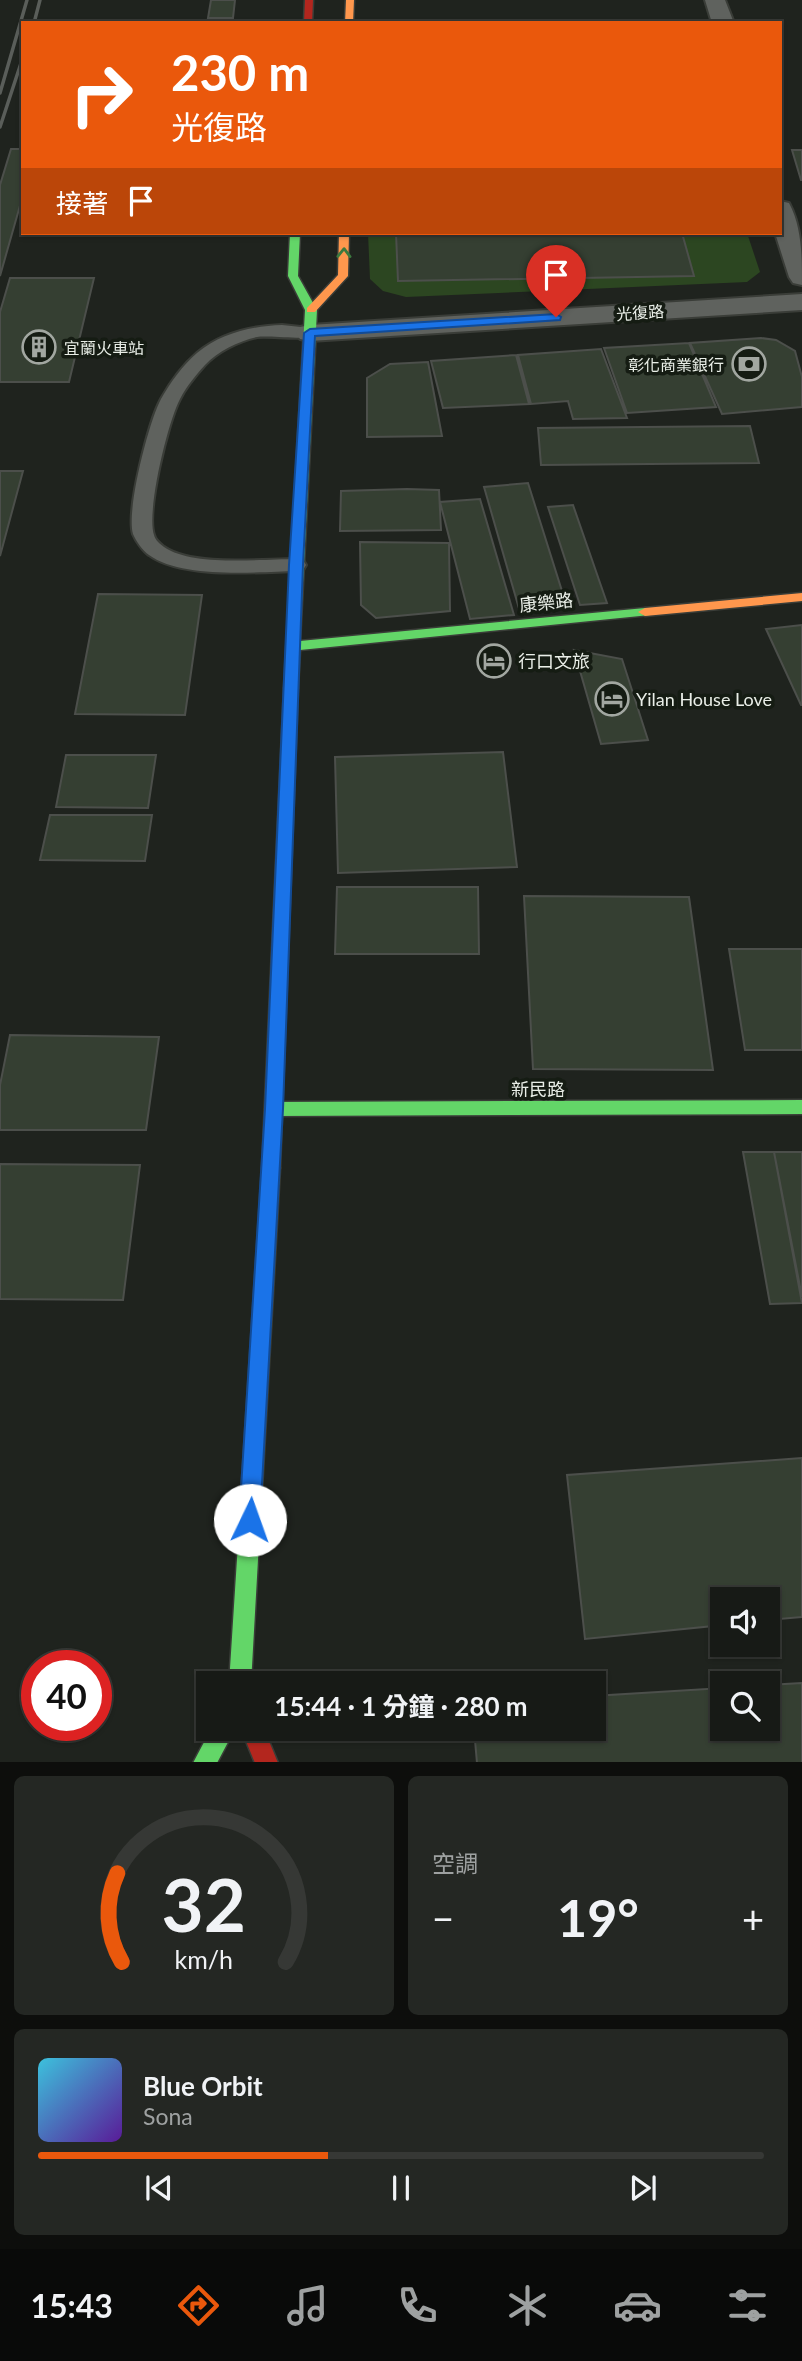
<!DOCTYPE html>
<html lang="zh-TW">
<head>
<meta charset="utf-8">
<style>
	:root { --surface:#171a16; --page:#242723; --text:#f1f3f6; --muted:#9ea1a1; --line:#363835; --accent:#ea580c }
	body { margin:0; font-family:Lato,"Noto Sans TC",sans-serif; background:var(--page); color:var(--text); height:100vh; display:flex; flex-direction:column; font-size:26px; white-space:nowrap }
	* { box-sizing:border-box; margin:0 }
	p { font-size:23px; color:var(--muted) }
	.icon { flex:none; width:38px; height:38px; fill:none; stroke:currentColor; stroke-width:2; stroke-linecap:round; stroke-linejoin:round }
	.map { position:relative; height:1762px; overflow:hidden }
	.side { display:flex; flex-direction:column; gap:14px; padding:14px; background:#0d0e0c; flex:1 }
	.side>* { flex:none }
	.top-card { position:absolute; left:21px; top:21px; width:761px; height:214px; border-radius:0px; box-shadow:0 2px 5px #0004,0 0 0 2px var(--line); background:#ea580c; color:#fff; overflow:hidden }
	.buttons { position:absolute; left:710px; top:1587px; display:grid; gap:14px }
	.buttons a { display:grid; place-items:center; width:70px; height:70px; border-radius:0px; background:var(--surface); box-shadow:0 2px 5px #0004,0 0 0 2px var(--line); font-size:35px }
	.speed { position:absolute; left:21px; top:1650px; display:flex; gap:14px; font-size:35px; font-weight:700; text-align:center }
	.speed>* { display:grid; place-content:center; width:91px; height:91px; border-radius:50%; background:var(--surface); box-shadow:0 2px 5px #0004,0 0 0 2px var(--line); line-height:1 }
	.speed .limit { border:10px solid #d22; background:#fff; color:#111 }
	.pin { position:absolute; display:grid; place-items:center; width:60px; height:60px; color:#fff; margin:-72px -30px; border-radius:50% 50% 50% 0; rotate:-45deg; box-shadow:0 0 7px #0007 }
	.pin .icon { rotate:45deg }
	.me { position:absolute; width:77px; margin:-38px; rotate:3deg; stroke-linejoin:round; filter:drop-shadow(0 0 5px #0008) }
	.turn { display:flex; align-items:center; gap:24px; height:147px; padding:0 35px; font-size:32px }
	.turn .icon { width:91px; height:91px; stroke-width:2.5 }
	.turn b { display:block; font-size:49px; line-height:60px }
	.then { display:flex; align-items:center; height:66px; padding:0 35px; background:#0003; gap:14px; font-size:26px }
	.big { font-size:52px; font-weight:700; line-height:1.1 }
	.side .card { flex:1; display:flex; flex-direction:column; justify-content:center; gap:10px; min-width:0; padding:0 24px; border-radius:10px; background:var(--page) }
	.side .dial { align-items:center; gap:0 }
	.dial svg { height:182px; overflow:visible; fill:none; stroke:var(--line); stroke-width:7; stroke-linecap:round; text-anchor:middle }
	.dial text { fill:var(--text); stroke:none }
	.song { display:flex; align-items:center; gap:21px }
	.cover { width:84px; height:84px; border-radius:10px; background:linear-gradient(135deg,hsl(190 70% 55%),hsl(270 70% 35%)) }
	.played { height:7px; border-radius:4px; background:linear-gradient(90deg,var(--accent) 40%,var(--line) 40%) }
	.keys { display:flex; justify-content:space-around; direction:ltr }
	.heat { display:flex; justify-content:space-between; align-items:center; font-size:38px; direction:ltr }
	.side .tiles { flex:1; display:grid; gap:14px; grid-template-columns:1fr 1fr }
	.card:last-child { grid-column:span 2 }
	.trip { position:absolute; left:196px; top:1671px; width:410px; height:70px; border-radius:0px; background:var(--surface); box-shadow:0 2px 5px #0004,0 0 0 2px var(--line); font-weight:700; line-height:70px; text-align:center }
	.tabs { display:flex; height:112px; justify-content:space-around; align-items:center; background:#090a09; color:var(--muted) }
	.tabs .icon { width:49px; height:49px }
	.tabs .current { color:var(--accent) }
	.tabs b { font-size:32px; color:var(--text) }
	.map>svg:first-child { display:block }
	.green { fill:#2c4621 }
	.building { fill:#353f32; stroke:#4c4f4b; stroke-width:2 }
	.lines { fill:none; stroke-linecap:round; stroke-linejoin:round }
	.lane-casing { stroke:#3a3d38; stroke-width:4 }
	.street-casing { stroke:#3a3d38; stroke-width:4 }
	.fast-casing { stroke:#3a3d38; stroke-width:3 }
	.slow-casing { stroke:#3a3d38; stroke-width:3 }
	.jam-casing { stroke:#3a3d38; stroke-width:3 }
	.lane { fill:#5f625e; fill-rule:evenodd }
	.street { fill:#5f625e; fill-rule:evenodd }
	.fast { fill:#63d668; fill-rule:evenodd }
	.slow { fill:#ff974d; fill-rule:evenodd }
	.jam { fill:#b3261e; fill-rule:evenodd }
	.rail { stroke:#5a5e5a; stroke-width:3.5 }
	.oneway { stroke:#3c793e }
	.route { fill:#1a73e8; stroke:#114b97; stroke-width:2 }
	.labels { text-anchor:middle; dominant-baseline:central; stroke-width:7; stroke-linejoin:round; paint-order:stroke }
	.far-street-label { font-size:16px; fill:#e9eee7; stroke:#151c13 }
	.far-poi-label { font-size:16px; fill:#e9eee7; stroke:#151c13; text-anchor:start }
	.street-label { font-size:18px; fill:#e9eee7; stroke:#151c13 }
	.poi-label { font-size:18px; fill:#e9eee7; stroke:#151c13; text-anchor:start }
</style>
</head>
<body>
<div class="map">
<svg width="802" height="1763" viewBox="0 0 802 1763">
	<rect width="100%" height="100%" fill="#1f231e"/>
	<path class="green" d="M368,233H747L760,272L747,282L406,297L383,291L370,279Z"/>
	<path class="building" d="M211,0H235L233,18H208Z
		M11,149H23V195L0,276V185Z
		M792,150H802V180H801Z
		M396,233H682L694,276L398,281Z
		M10,278H94L69,382H0V312Z
		M761,338L776,340L795,351L802,377V407L722,414L690,343Z
		M689,343L716,407L627,413L604,348Z
		M601,349L627,418L573,419L568,401L531,404L518,355Z
		M516,355L529,404L443,408L431,361Z
		M428,362L442,436L367,437V378L390,364Z
		M750,426L759,463L541,465L538,428Z
		M0,471H23L0,556Z
		M528,483L567,607L520,612L484,487Z
		M407,489L439,490L441,530L340,531L341,491Z
		M480,499L514,615L470,619L440,502Z
		M573,505L607,603L580,605L548,507Z
		M360,542L449,543L450,611L376,618L361,605Z
		M98,594L202,595L185,715L75,714Z
		M802,625V705H801L766,629Z
		M574,650L622,659L648,740L601,744Z
		M503,752L517,867L338,873L335,757Z
		M66,755H156L148,808L56,807Z
		M50,815H152L145,861L40,860Z
		M337,887H478L479,954H335Z
		M524,896L689,897L713,1070L533,1069Z
		M729,949H802V1050H745Z
		M10,1035L159,1037L146,1130H0V1085Z
		M743,1152H774L802,1303L770,1304Z
		M774,1152H802V1297Z
		M0,1164L140,1165L123,1300L0,1299Z
		M802,1458V1617L768,1620V1600H723V1625L585,1639L567,1475Z
		M802,1683V1763H477L474,1729H593V1696L723,1688V1729H768V1685Z"/>
	<g class="lines">
		<defs>
			<path id="lane" d="M282,325L310,328L319,333C311,342 271,335 257,337C239,341 218,351 205,365C196,375 186,387 180,399C168,421 146,512 154,535C155,540 160,544 164,547C193,567 261,559 296,559L303,560L306,565L303,570L296,571C256,572 182,579 149,555C143,551 136,541 133,534C126,510 149,421 161,399C170,383 183,365 197,353C221,333 252,326 282,325Z"/>
			<path id="street" d="M705,0H725L734,23H712Z
				M780,201L789,203C802,227 802,257 802,285L793,283L789,277L775,233H780Z
				M802,294V310L310,341L300,339L296,333L300,327L310,325Z"/>
			<path id="fast" d="M290,233H300L298,276L317,310L300,641L645,608L650,609L652,612L650,615L300,650L298,688L291,693L286,691L284,688L305,310L288,276Z
				M802,1100V1114L274,1116L268,1114L265,1109L268,1104L274,1102Z
				M271,1160L277,1162L280,1168L251,1684H229L262,1168L265,1162Z
				M211,1729H235L217,1763H193Z"/>
			<path id="slow" d="M346,0H354L353,23H345Z
				M339,233H349L348,276L315,312H307V308L338,275Z
				M802,593V601L645,616L638,612L645,608Z
				M291,683L298,688L280,1168L277,1174L271,1176L265,1174L262,1168L284,688Z"/>
			<path id="jam" d="M305,0H313L312,23H304Z
				M241,1729H264L278,1763H255Z"/>
		</defs>
		<use href="#lane" class="lane-casing"/>
		<use href="#street" class="street-casing"/>
		<use href="#fast" class="fast-casing"/>
		<use href="#slow" class="slow-casing"/>
		<use href="#jam" class="jam-casing"/>
		<use href="#lane" class="lane"/>
		<use href="#street" class="street"/>
		<use href="#fast" class="fast"/>
		<use href="#slow" class="slow"/>
		<use href="#jam" class="jam"/>
		<path class="rail" d="M34,23L40,0
			M0,93L27,0
			M0,127L23,57"/>
	</g>
	<defs><path id="oneway-chevron" d="M-2-3.5L2.5 0L-2 3.5" fill="none" stroke-width="1.6" stroke-linecap="round" stroke-linejoin="round" transform="scale(1.75)"/></defs>
	<use class="oneway" href="#oneway-chevron" transform="translate(344 253) rotate(-89)"/>
	<path class="route" d="M556,314L561,317L560,320L315,336L303,565L283,1109L260,1520L257,1527L250,1530L242,1527L239,1520L265,1109L289,565L304,333L310,329Z"/>
	<defs>
		<symbol id="building-ring" viewBox="-11 -11 22 22"><circle r="9.5" fill="#151c13" stroke="#a2a7a1" stroke-width="1.5"/><path d="M-4-6H4V6H1V3H-1V6H-4ZM-2.5-4.3h1.7v1.8h-1.7ZM.8-4.3h1.7v1.8H.8ZM-2.5-1h1.7V.8h-1.7ZM.8-1h1.7V.8H.8Z" fill="#a2a7a1"/></symbol>
		<symbol id="bank-ring" viewBox="-11 -11 22 22"><circle r="9.5" fill="#151c13" stroke="#a2a7a1" stroke-width="1.5"/><path d="M-6-4H6V4H-6ZM0-2.3a2.3 2.3 0 1 0 0 4.6a2.3 2.3 0 1 0 0-4.6Z" fill="#a2a7a1"/></symbol>
		<symbol id="hotel-ring" viewBox="-11 -11 22 22"><circle r="9.5" fill="#151c13" stroke="#a2a7a1" stroke-width="1.5"/><path d="M-6-4.5h1.5V1H6V5H4.5V3h-9V5H-6ZM-4 0a1.8 1.8 0 1 1 3.6 0ZM.5 0V-2.5h3Q6-2.5 6 0Z" fill="#a2a7a1"/></symbol>
	</defs>
	<g fill-rule="evenodd">
		<use href="#building-ring" x="20" y="328" width="38" height="38"/>
		<use href="#bank-ring" x="730" y="345" width="38" height="38"/>
		<use href="#hotel-ring" x="475" y="642" width="38" height="38"/>
		<use href="#hotel-ring" x="593" y="680" width="38" height="38"/>
	</g>
	<g class="labels">
		<g class="far-street-label">
			<text transform="translate(640 312) rotate(-4)">光復路</text>
		</g>
		<g class="far-poi-label">
			<text x="64" y="347">宜蘭火車站</text>
			<text x="724" y="364" text-anchor="end">彰化商業銀行</text>
		</g>
		<g class="street-label">
			<text transform="translate(546 602) rotate(-6)">康樂路</text>
			<text x="538" y="1089">新民路</text>
		</g>
		<g class="poi-label">
			<text x="518" y="661">行口文旅</text>
			<text x="636" y="699">Yilan House Love</text>
		</g>
	</g>
</svg>
<div class="buttons">
<a><svg class="icon" aria-label="sound" viewBox="0 0 24 24"><path d="M4 9h4l5-4v14l-5-4H4zM17 9q2 3 0 6"/></svg></a>
<a><svg class="icon" aria-label="search" viewBox="0 0 24 24"><circle cx="10" cy="10" r="6"/><path d="M15 15l6 6"/></svg></a>
</div>
<div class="speed"><div class="limit">40</div></div>
<div class="pin" style="left:556px;top:317px;background:#d93025"><svg class="icon" aria-label="arrive" viewBox="0 0 24 24"><path d="M6 21V4h12l-3 4 3 4H6"/></svg></div>
<svg class="me" style="left:250px;top:1520px" viewBox="-20 -20 40 40"><circle r="19" fill="#fff"/><path d="M0-13L10 11 0 6-10 11z" fill="#1a73e8"/></svg>
<div class="trip">15:44 · 1 分鐘 · 280 m</div>
<div class="top-card">
<div class="turn"><svg class="icon" aria-label="right" viewBox="0 0 24 24"><path d="M7 20v-9h11M14 6l5 5-5 5"/></svg><div><b>230 m</b>光復路</div></div>
<div class="then">接著<svg class="icon" aria-label="arrive" viewBox="0 0 24 24"><path d="M6 21V4h12l-3 4 3 4H6"/></svg></div>
</div>
</div>
<section class="side">
<div class="tiles">
<div class="card dial"><svg viewBox="0 0 100 80">
<path d="M14 69A42 42 0 1 1 86 69"/>
<path d="M14 69A42 42 0 0 1 12 30" stroke="#ea580c"/>
<text x="50" y="56" font-size="32" font-weight="700">32</text>
<text x="50" y="72" font-size="11">km/h</text>
</svg></div>
<div class="card"><p>空調</p>
<div class="heat"><a>−</a><b class="big">19°</b><a>+</a></div>
</div>
<div class="card">
<div class="song"><i class="cover"></i><div><b>Blue Orbit</b><p>Sona</p></div></div>
<div class="played"></div>
<div class="keys"><svg class="icon" aria-label="previous" viewBox="0 0 24 24"><path d="M18 5L8 12l10 7zM5 5v14"/></svg><svg class="icon" aria-label="pause" viewBox="0 0 24 24"><path d="M8 5v14M16 5v14"/></svg><svg class="icon" aria-label="next" viewBox="0 0 24 24"><path d="M6 5l10 7-10 7zM19 5v14"/></svg></div>
</div>
</div>
</section>
<nav class="tabs">
<b>15:43</b>
<svg class="icon current" aria-label="directions" viewBox="0 0 24 24"><path d="M12 3l9 9-9 9-9-9zM9 14v-3h6M13 9l2 2-2 2"/></svg>
<svg class="icon" aria-label="music" viewBox="0 0 24 24"><path d="M9 18V5l10-2v13"/><circle cx="6" cy="18" r="3"/><circle cx="16" cy="16" r="3"/></svg>
<svg class="icon" aria-label="phone" viewBox="0 0 24 24"><path d="M5 4h4l2 5-3 2q2 4 5 5l2-3 5 2v4C11 20 4 13 5 4z"/></svg>
<svg class="icon" aria-label="climate" viewBox="0 0 24 24"><path d="M12 3v18M4 7l16 10M4 17L20 7"/></svg>
<svg class="icon" aria-label="car" viewBox="0 0 24 24"><path d="M5 17H2v-5l4-1 3-4h7l3 4 3 1v5h-3M9 17h6M6 11h13"/><circle cx="7" cy="17" r="2"/><circle cx="17" cy="17" r="2"/></svg>
<svg class="icon" aria-label="filters" viewBox="0 0 24 24"><path d="M4 7h16M4 17h16"/><circle cx="9" cy="7" r="2"/><circle cx="15" cy="17" r="2"/></svg>
</nav>
</body>
</html>
